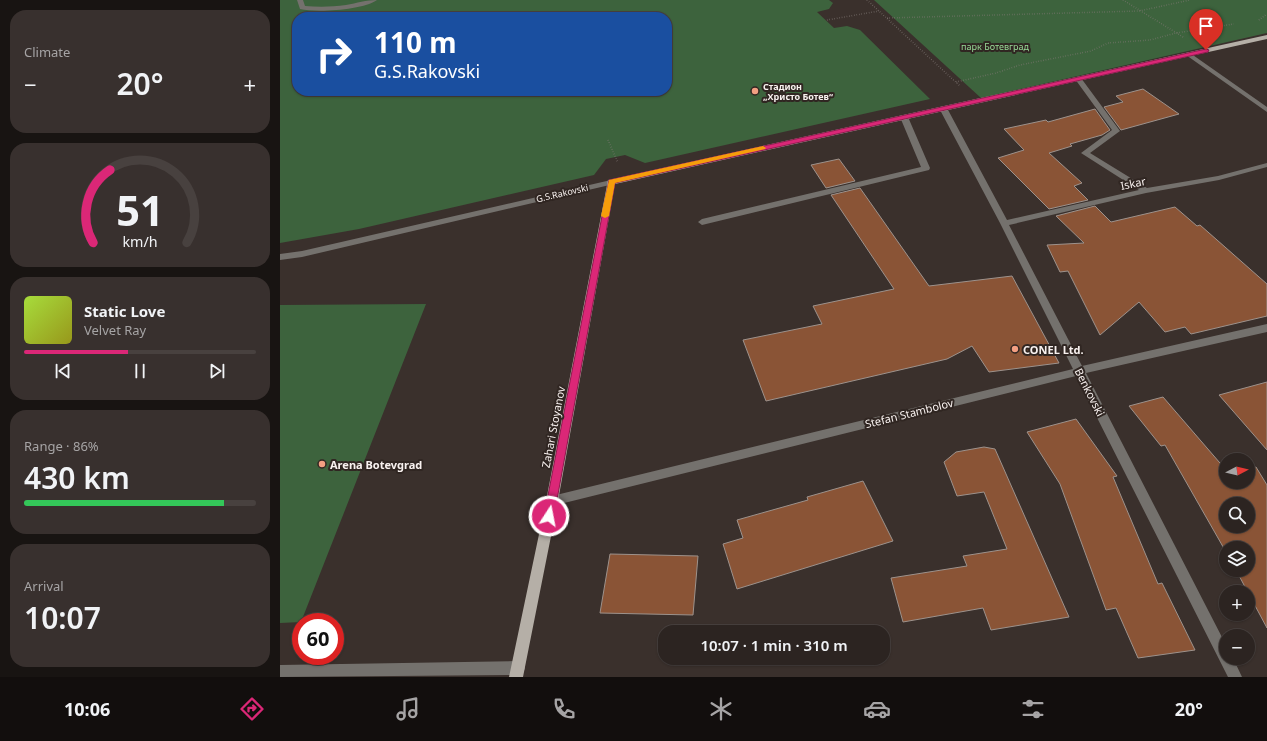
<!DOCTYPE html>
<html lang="en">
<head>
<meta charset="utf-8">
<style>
	:root { --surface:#2c2421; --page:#38302e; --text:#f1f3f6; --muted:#a6a4a5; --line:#48413f; --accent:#db2777 }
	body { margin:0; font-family:"Noto Sans",sans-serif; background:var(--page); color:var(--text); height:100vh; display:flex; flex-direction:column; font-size:15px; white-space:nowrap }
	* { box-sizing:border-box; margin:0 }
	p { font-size:13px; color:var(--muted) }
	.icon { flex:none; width:22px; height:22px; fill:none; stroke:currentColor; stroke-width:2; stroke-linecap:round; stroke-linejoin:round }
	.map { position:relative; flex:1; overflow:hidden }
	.details { display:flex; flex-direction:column; gap:10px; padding:10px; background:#181412; width:280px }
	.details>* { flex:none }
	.hud { position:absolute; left:12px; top:12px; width:380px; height:84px; border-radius:16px; box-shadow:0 1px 3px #0004,0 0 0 1px var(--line); background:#1a4fa0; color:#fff; overflow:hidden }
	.needle { width:26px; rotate:83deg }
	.tools { position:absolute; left:939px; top:453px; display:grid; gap:8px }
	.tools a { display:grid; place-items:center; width:36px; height:36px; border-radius:50%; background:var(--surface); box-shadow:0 1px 3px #0004,0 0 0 1px var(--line); font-size:20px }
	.speed { position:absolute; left:12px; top:613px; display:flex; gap:8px; font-size:20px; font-weight:700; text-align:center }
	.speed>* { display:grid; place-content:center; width:52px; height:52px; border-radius:50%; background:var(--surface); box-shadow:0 1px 3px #0004,0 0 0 1px var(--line); line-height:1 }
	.speed .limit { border:6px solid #d22; background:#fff; color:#111 }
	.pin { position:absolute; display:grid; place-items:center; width:34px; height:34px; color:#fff; margin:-41px -17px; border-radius:50% 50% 50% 0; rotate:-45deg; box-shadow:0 0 4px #0007 }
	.pin .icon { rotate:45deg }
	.me { position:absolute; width:44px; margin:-22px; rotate:11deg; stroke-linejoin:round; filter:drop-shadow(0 0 3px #0008) }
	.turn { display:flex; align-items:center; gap:14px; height:84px; padding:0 16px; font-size:18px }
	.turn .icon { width:52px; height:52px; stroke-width:2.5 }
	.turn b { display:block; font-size:28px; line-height:34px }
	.big { font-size:30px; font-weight:600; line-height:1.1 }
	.details .card { flex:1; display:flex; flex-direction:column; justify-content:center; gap:6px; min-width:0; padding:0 14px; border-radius:16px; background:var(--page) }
	.details .dial { align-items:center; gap:0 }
	.dial svg { height:104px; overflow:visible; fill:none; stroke:var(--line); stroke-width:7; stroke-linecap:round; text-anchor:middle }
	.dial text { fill:var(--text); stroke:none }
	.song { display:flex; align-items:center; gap:12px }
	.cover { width:48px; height:48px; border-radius:6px; background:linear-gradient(135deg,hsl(80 70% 55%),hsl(60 70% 35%)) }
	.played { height:4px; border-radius:2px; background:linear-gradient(90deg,var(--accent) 45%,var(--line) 45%) }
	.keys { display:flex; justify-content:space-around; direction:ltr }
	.heat { display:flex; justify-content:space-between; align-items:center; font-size:22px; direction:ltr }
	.charge { height:6px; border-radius:3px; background:linear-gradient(90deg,#34c759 86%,var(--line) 0) }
	.trip { position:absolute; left:378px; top:625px; width:232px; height:40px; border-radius:16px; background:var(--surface); box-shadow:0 1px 3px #0004,0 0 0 1px var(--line); font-weight:600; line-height:40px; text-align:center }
	.menu { display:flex; height:64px; justify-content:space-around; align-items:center; background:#120e0d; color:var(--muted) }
	.menu .icon { width:28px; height:28px }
	.menu .active { color:var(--accent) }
	.menu b { font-size:18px; color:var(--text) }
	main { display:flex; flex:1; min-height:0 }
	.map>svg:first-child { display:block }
	.green { fill:#3d633d; fill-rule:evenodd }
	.building { fill:#8a5436; stroke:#9d928c; fill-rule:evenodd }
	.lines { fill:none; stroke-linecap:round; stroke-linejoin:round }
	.path { stroke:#817875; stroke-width:1.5; stroke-dasharray:0.5 2; stroke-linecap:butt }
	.service { fill:#74716d; fill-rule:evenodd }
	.minor { fill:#74716d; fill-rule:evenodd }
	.primary { fill:#b5afa7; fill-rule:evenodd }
	.route { fill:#db2777; stroke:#8e194d }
	.slow { fill:#f59e0b }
	.poi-dot { fill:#f39f82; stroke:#302622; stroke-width:1.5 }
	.labels { text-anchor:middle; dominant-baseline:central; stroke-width:4; stroke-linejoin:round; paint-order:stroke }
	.far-park-label { font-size:9px; fill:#98da97; stroke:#302622 }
	.far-poi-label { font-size:9px; font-weight:bold; fill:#f8f1ef; stroke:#302622; text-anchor:start }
	.far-street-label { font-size:9px; fill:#f8f1ef; stroke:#302622 }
	.street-label { font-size:11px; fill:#f8f1ef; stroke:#302622 }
	.poi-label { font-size:11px; font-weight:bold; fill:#f8f1ef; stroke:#302622; text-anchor:start }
</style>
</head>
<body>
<main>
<section class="details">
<div class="card"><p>Climate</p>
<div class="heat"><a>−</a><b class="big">20°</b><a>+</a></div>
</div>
<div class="card dial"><svg viewBox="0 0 100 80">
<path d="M14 69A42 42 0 1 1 86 69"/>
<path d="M14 69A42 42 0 0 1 27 13" stroke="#db2777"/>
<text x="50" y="56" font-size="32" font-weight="700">51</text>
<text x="50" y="72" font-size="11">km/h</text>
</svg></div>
<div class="card">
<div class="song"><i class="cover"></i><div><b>Static Love</b><p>Velvet Ray</p></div></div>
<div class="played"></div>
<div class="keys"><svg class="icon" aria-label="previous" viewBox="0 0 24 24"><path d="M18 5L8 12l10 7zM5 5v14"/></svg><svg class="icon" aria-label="pause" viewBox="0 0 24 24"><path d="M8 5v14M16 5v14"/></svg><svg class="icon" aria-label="next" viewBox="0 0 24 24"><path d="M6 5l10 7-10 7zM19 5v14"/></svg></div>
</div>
<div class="card"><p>Range · 86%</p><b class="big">430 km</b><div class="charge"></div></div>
<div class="card"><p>Arrival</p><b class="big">10:07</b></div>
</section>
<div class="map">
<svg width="987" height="677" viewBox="0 0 987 677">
	<rect width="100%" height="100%" fill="#3a302c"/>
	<path class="green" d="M0,0H549L553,3L549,9L537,12L554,28L567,26L580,30L650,99L365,163L345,155L326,159L314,175L79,229L0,243ZM17,17H387V91H17Z
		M594,0H987V33L701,98Z
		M146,304L21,622L0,623V305Z"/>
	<path class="building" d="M863,89L899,114L841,130L824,107L843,102L836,96Z
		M815,109L830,130L822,135L790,144L792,146L769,153L802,183L794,186L808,200L769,209L718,158L744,150L724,129L766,120L768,122Z
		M559,159L575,181L546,188L531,165Z
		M580,188L649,286L732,276L779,363L709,372L692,346L667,359L486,401L463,340L542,324L533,306L614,289L551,195Z
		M815,206L831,222L895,207L917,226L920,225L987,284V316L911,334L905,327L885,332L859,302L820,335L788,271L780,272L767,245L804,243L776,216Z
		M987,382V450L939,395Z
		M883,397L946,470V482H968V468L976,467L987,485V628L956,570H968V548H946V552L885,445L881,446L849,406ZM946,504H968V526H946Z
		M796,419L837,476L833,477L878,584L882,583L915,650L858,658L836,608L826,610L780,484L747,432Z
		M704,447L715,449L789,617L711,630L703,608L623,622L611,578L687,566L683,556L727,549L704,492L677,496L664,462L676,452Z
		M583,481L613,541L457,589L443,544L463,538L457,520L528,500L527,497Z
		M330,554L418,556L413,615L320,613Z"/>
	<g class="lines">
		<path class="path" d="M587,0L680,86
			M843,0L903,37
			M607,18L859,11L910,0
			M547,20L599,11
			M979,20L987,14
			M676,82L716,73L740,65L811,51L828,43L870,40L896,33L954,24
			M328,140L338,163"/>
		<path class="service" d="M17,0H23L25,6C38,7 52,7 66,5C77,3 86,0 97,0C83,10 37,13 20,9Z"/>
		<path class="minor" d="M906,53H910L987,107V112L906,55Z
			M799,77L801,78L840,131L810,153L867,188L938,176L987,163V167L939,180L866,193L729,225L802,366L987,324V332L806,373L946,645V658H953L962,677H948L796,376L272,506L268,505L266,501L268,497L272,496L793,369L720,223L659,108L663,106L667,108L727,220L859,190L801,153L832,130L795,79Z
			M621,115H627L628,117L650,168L649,170L422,225L418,222L422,219L641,167L620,117Z
			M331,180L335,182L334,184L22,257L0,260V254L22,251Z
			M238,661L243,663L245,668L243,673L238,675L0,677V665Z"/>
		<path class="primary" d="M987,35V39L335,184L278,501L243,677H229L266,501L328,180Z"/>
	</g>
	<path class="route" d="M926,49L929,50L928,52L335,183L274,516L273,520L269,521L265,520L264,516L329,180Z"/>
	<path class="slow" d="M483,146L486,148L485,149L335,183L329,216L325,218L321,216L329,180Z"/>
	<g class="poi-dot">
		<circle cx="475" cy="91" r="4"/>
		<circle cx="735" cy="349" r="4"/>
		<circle cx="42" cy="464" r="4"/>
	</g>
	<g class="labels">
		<g class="far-park-label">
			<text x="715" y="46">парк Ботевград</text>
		</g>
		<g class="far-poi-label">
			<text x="483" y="86">Стадион<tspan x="483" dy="10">„Христо Ботев“</tspan></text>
		</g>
		<g class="far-street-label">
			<text transform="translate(282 193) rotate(-13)">G.S.Rakovski</text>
		</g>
		<g class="street-label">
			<text transform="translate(853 183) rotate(-12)">Iskar</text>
			<text transform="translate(810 392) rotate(63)">Benkovski</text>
			<text transform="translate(629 413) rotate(-14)">Stefan Stambolov</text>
			<text transform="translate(273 427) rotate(-79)">Zahari Stoyanov</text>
		</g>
		<g class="poi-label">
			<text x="743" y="349">CONEL Ltd.</text>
			<text x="50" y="464">Arena Botevgrad</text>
		</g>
	</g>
</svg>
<div class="tools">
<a><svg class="needle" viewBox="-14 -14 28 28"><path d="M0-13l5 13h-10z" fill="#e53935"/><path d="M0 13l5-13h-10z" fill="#a6a4a5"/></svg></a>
<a><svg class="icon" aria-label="search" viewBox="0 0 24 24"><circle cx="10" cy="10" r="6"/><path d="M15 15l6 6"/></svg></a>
<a><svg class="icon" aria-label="layers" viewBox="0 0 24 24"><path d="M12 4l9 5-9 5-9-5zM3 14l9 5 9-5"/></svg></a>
<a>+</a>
<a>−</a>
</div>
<div class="speed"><div class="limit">60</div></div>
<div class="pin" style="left:926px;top:50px;background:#d93025"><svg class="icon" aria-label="arrive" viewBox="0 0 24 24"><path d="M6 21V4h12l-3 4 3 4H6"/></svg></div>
<svg class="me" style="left:269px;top:516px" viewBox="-20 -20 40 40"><circle r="17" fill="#db2777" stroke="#fff" stroke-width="3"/><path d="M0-11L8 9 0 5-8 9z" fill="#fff"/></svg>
<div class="trip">10:07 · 1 min · 310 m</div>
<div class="hud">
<div class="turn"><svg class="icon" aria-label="right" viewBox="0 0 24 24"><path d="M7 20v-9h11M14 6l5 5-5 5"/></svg><div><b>110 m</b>G.S.Rakovski</div></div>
</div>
</div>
</main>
<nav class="menu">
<b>10:06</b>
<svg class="icon active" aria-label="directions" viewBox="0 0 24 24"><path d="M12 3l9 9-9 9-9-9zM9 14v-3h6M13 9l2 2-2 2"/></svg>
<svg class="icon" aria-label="music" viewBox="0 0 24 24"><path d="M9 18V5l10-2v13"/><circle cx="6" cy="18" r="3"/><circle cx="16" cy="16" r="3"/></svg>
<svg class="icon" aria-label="phone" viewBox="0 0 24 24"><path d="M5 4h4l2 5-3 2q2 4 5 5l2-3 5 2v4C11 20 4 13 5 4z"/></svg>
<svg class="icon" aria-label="climate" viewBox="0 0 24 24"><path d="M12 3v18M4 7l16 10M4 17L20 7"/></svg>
<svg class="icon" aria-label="car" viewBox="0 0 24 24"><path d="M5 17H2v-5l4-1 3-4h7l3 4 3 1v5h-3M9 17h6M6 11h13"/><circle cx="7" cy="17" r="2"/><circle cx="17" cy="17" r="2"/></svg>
<svg class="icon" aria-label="filters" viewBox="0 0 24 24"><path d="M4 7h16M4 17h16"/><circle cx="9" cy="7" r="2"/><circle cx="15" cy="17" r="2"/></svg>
<b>20°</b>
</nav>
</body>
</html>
